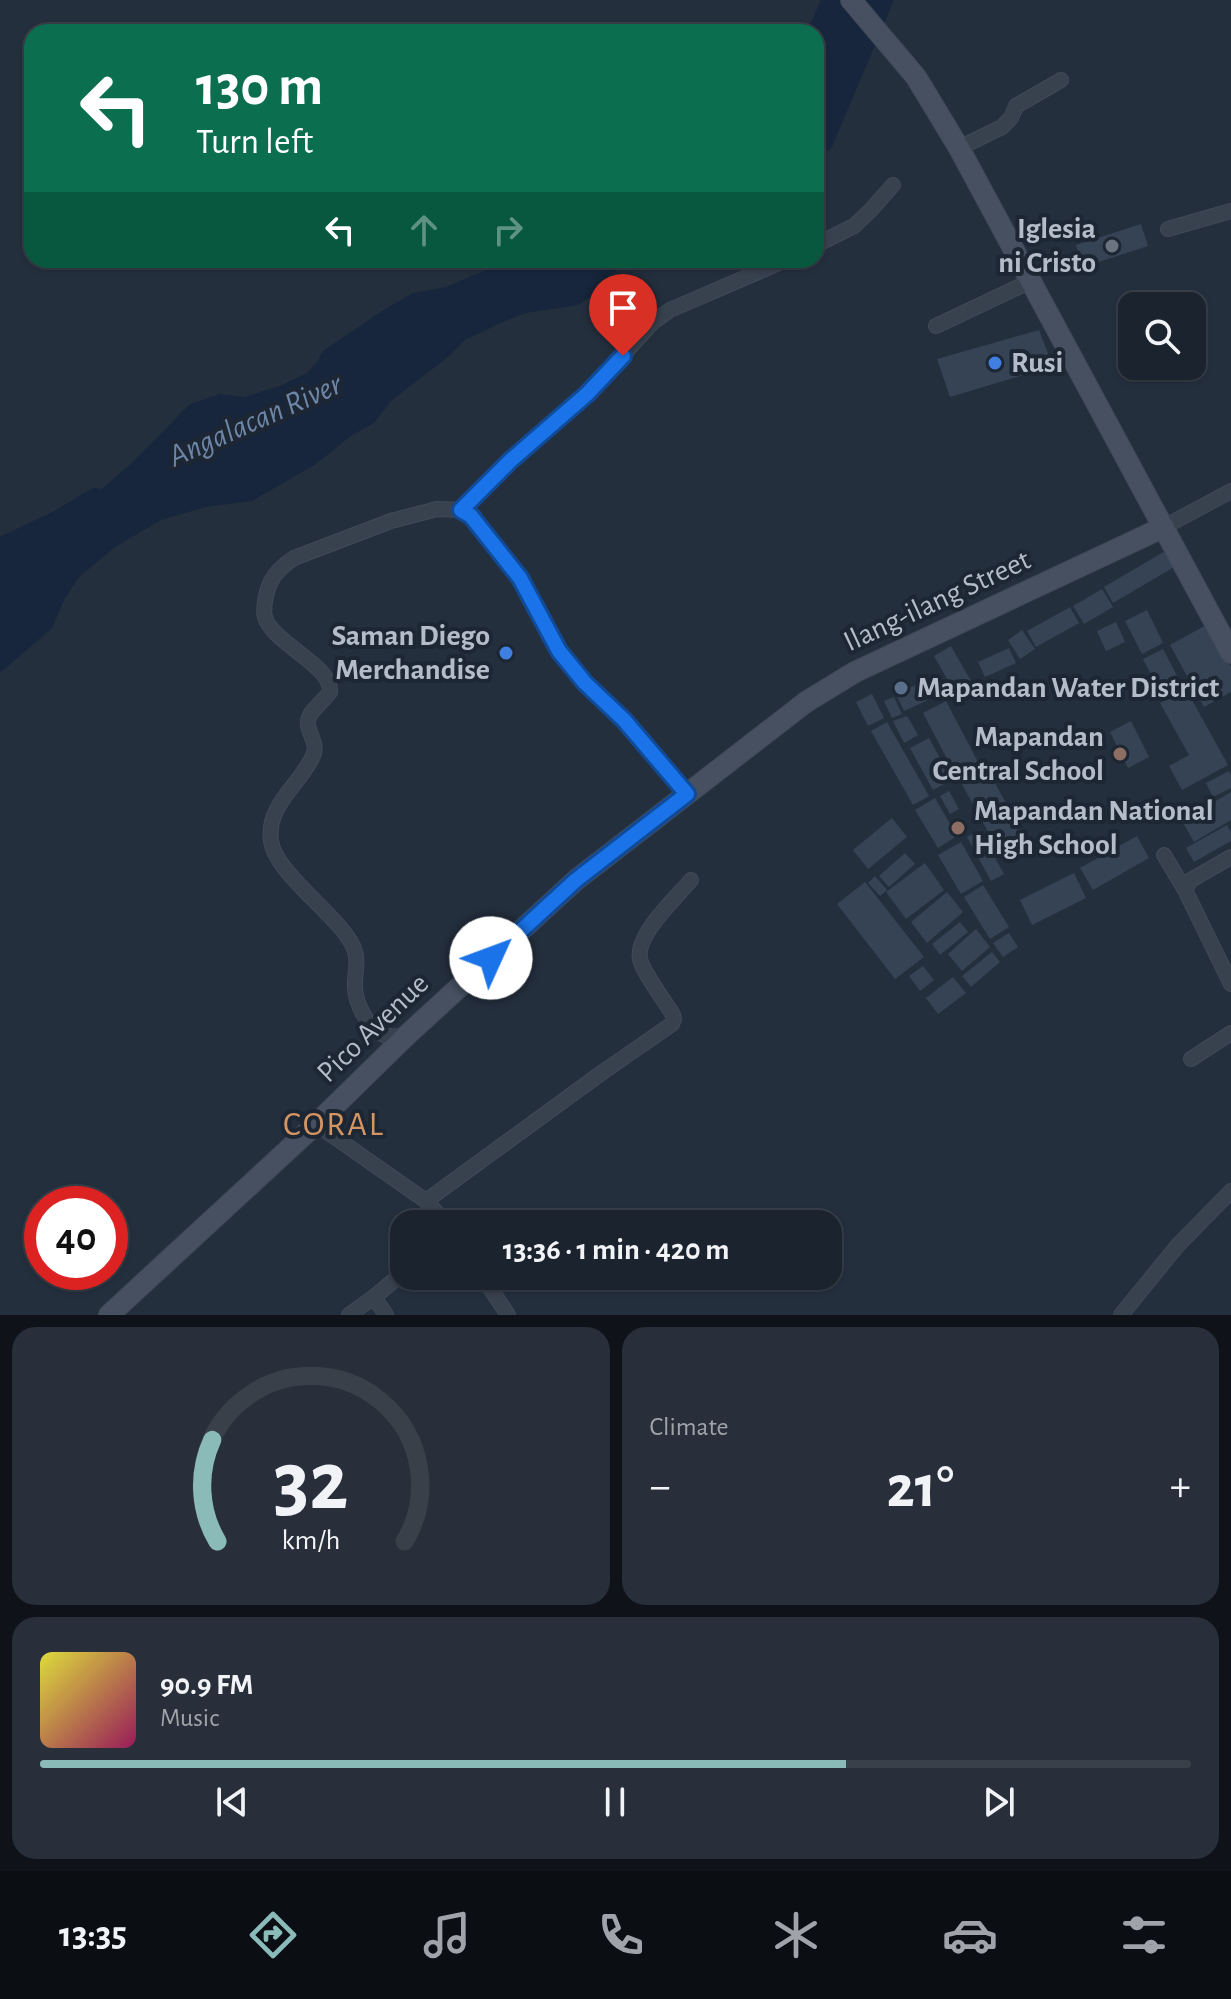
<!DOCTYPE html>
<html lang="en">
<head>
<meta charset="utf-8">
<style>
	:root { --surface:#1b232e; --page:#282f3a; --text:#f1f3f6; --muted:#a0a4aa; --line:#39404a; --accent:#8bbbb9 }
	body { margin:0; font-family:"Alegreya Sans",sans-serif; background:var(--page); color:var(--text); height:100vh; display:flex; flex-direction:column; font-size:30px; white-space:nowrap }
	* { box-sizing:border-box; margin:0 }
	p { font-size:26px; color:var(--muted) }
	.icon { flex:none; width:44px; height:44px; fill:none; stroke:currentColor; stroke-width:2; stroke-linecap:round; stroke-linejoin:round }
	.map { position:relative; height:1315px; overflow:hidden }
	.details { display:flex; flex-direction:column; gap:12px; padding:12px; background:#0f1319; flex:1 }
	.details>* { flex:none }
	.hud { position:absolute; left:24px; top:24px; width:800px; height:244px; border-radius:24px; box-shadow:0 2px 6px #0004,0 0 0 2px var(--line); background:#0b6e4f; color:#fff; overflow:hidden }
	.fabs { position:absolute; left:1118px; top:292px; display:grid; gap:16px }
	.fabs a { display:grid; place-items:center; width:88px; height:88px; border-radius:16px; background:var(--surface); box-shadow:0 2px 6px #0004,0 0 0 2px var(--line); font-size:40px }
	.speed { position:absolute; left:24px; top:1186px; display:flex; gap:16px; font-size:40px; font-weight:700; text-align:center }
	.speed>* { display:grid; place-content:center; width:104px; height:104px; border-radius:50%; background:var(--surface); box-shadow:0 2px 6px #0004,0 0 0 2px var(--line); line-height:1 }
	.speed .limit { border:12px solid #d22; background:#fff; color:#111 }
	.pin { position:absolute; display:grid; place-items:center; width:68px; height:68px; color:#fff; margin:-82px -34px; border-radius:50% 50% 50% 0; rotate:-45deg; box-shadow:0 0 8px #0007 }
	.pin .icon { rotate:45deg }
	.me { position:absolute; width:88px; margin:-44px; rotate:47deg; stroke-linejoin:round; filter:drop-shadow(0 0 6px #0008) }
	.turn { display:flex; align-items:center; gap:28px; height:168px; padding:0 40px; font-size:36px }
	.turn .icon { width:104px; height:104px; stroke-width:2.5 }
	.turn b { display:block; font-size:56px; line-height:68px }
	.lanes { display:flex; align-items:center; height:76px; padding:0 40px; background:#0003; justify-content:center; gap:40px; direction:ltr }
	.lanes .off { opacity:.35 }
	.big { font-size:60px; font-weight:600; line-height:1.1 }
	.details .tile { flex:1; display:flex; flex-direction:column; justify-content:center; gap:12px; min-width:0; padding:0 28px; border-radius:24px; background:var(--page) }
	.details .dial { align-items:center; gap:0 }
	.dial svg { height:208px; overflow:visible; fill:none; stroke:var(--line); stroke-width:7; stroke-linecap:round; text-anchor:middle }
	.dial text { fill:var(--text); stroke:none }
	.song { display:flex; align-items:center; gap:24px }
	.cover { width:96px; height:96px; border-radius:12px; background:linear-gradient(135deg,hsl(60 70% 55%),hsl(330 70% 35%)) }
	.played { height:8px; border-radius:4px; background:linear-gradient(90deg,var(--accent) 70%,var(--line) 70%) }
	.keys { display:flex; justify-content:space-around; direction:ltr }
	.heat { display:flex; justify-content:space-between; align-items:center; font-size:44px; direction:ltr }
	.details .tiles { flex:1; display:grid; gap:12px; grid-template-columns:1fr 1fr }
	.tile:last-child { grid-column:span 2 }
	.trip { position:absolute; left:390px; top:1210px; width:452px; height:80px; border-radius:24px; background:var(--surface); box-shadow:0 2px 6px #0004,0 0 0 2px var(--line); font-weight:600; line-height:80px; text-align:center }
	.tab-bar { display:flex; height:128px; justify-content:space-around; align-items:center; background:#0b0e12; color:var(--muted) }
	.tab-bar .icon { width:56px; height:56px }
	.tab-bar .active { color:var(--accent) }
	.tab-bar b { font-size:36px; color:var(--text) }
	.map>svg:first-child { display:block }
	.water { fill:#17263c }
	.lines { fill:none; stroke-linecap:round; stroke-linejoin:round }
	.river { stroke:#17263c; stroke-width:24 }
	.building { fill:#364354 }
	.street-casing { stroke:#414a57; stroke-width:16 }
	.secondary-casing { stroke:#414a57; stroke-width:22 }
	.street { stroke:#38414e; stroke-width:14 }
	.secondary { stroke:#465061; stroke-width:20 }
	.route-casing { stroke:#114b97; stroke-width:20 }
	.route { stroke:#1a73e8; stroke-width:14 }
	.worship-dot { fill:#6b7280; stroke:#1d2633; stroke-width:3 }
	.shop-dot { fill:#3f7fe0; stroke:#1d2633; stroke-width:3 }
	.service-dot { fill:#5c6f8a; stroke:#1d2633; stroke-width:3 }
	.education-dot { fill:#8d6e63; stroke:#1d2633; stroke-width:3 }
	.labels { text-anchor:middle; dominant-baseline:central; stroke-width:8; stroke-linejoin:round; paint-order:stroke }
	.poi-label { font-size:30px; font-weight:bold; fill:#b4bcc9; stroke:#1d2633; text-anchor:end }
	.street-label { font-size:30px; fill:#b4bcc9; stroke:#1d2633 }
	.water-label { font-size:32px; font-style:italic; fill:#6d86a8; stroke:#1d2633 }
	.quarter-label { font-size:34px; letter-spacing:2px; fill:#d59563; stroke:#1d2633 }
</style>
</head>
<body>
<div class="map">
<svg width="1231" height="1315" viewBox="0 0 1231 1315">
	<rect width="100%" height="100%" fill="#242f3e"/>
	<path class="water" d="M821,0H894L831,149L816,155V32H807Z
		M510,260H637L628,262L597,284L590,297L578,305L526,313L503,322L465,340L448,357L392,400L374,423L352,435L316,464L252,501L206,507L161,520L115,547L79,577L64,600L52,628L0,673V550L16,539L33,532L49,530L77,510L132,463L190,404L220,394L245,397L282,385L307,373L317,362L323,351L382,311L413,293L446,287Z"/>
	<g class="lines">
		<path class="river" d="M0,550L61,521L96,500"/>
	</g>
	<path class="building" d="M1141,224L1148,246L1083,267L1076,245Z
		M1039,330L1053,366L950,397L937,359Z
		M1172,547L1181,563L1113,603L1104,587Z
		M1102,589L1113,607L1084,624L1073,606Z
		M1070,607L1079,623L1036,647L1027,631Z
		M1147,610L1163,643L1142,654L1125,621Z
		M1116,622L1125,642L1106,651L1097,631Z
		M1208,624L1231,667V692L1204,707L1170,645Z
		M1022,630L1035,649L1020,659L1008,640Z
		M951,646L975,688L958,698L934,656Z
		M1009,648L1016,663L985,677L978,662Z
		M1163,649L1182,685L1162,696L1143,659Z
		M918,684L926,701L904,711L896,694Z
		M1186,689L1228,765L1182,790L1169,766L1189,755L1160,703Z
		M872,694L884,718L868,726L856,702Z
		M894,697L902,714L892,718L884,701Z
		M946,701L978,762L955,774L923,713Z
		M907,716L918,735L904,743L893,721Z
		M1131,721L1149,757L1128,768L1110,732Z
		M887,722L929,796L913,805L871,731Z
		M929,738L952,780L933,790L910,748Z
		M983,762L1023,833L997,848L958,777Z
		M1229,771L1231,775V788L1213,797L1206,783Z
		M949,791L959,809L950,814L940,796Z
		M1231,792V820L1194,842L1182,821Z
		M935,798L957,836L938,848L915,810Z
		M892,818L907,837L868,869L853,850Z
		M1227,825L1231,832V841L1194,862L1186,848Z
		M980,830L1004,874L991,881L967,837Z
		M1137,836L1149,858L1093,890L1080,868Z
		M961,842L983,881L961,894L938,855Z
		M905,853L915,864L889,887L879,876Z
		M925,863L944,890L906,919L886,892Z
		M1074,873L1086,898L1032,925L1020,900Z
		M875,876L887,890L880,896L868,883Z
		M865,882L924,957L895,979L837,904Z
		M983,885L1009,927L990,939L964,897Z
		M947,892L963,912L927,943L911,922Z
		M960,922L968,932L940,955L932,944Z
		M976,929L990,947L962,971L948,954Z
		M1009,933L1018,947L1003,957L993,943Z
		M992,952L1000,962L971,987L962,976Z
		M923,966L934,980L920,991L909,976Z
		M953,977L966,993L938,1014L926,998Z"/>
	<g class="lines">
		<defs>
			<path id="street" d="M959,148L1002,127L1011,118L1016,106L1061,80
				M1168,229L1231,211
				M816,245L854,226L870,211L893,185
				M936,326L1031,281
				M461,510L510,461L587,394L653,322L670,310L786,260
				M1164,527L1231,491
				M1164,855L1185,890L1231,984
				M1185,890L1191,880L1231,857
				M406,1036C399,1036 389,1038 382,1034C367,1025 356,1005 355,988C354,973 360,961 353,946C337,914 275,873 271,841C266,805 300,785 313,756C320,741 302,729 310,715C315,707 324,700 330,692C333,666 272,643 265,617C263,610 265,600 267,592C271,576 281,567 294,558L391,521L437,509L461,510L471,516L520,578L559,651L585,683L624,720L687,794
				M1191,1059L1231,1033
				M316,1124L426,1201L447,1224
				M426,1201L600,1074L672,1024L674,1019L673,1015C665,1001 643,973 640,959C635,935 676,898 691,880
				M482,1276L508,1315
				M374,1297L386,1315
				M349,1315L374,1297L404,1272
				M1121,1315L1178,1245L1231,1191"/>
			<path id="secondary" d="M851,0L916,77L959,148L1231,653
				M109,1315L316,1124L406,1036L576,880L806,702L855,672L1164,527"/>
		</defs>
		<use href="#street" class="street-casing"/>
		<use href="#secondary" class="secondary-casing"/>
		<use href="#street" class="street"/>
		<use href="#secondary" class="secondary"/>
	</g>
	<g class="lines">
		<defs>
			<path id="route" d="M491,958L576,880L687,794L624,720L585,683L559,651L520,578L471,516L461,510L510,461L587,394L623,356"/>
		</defs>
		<use href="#route" class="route-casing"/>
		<use href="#route" class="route"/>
	</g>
	<circle class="worship-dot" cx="1112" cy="246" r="8"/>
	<g class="shop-dot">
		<circle cx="995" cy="363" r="8"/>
		<circle cx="506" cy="653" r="8"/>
	</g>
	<circle class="service-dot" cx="901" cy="688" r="8"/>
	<g class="education-dot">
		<circle cx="1120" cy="754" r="8"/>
		<circle cx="958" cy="828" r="8"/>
	</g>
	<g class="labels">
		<g class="poi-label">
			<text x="1096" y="229">Iglesia<tspan x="1096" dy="34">ni Cristo</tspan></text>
			<text x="1011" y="363" text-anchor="start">Rusi</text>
			<text x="490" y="636">Saman Diego<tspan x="490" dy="34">Merchandise</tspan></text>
			<text x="917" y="688" text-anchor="start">Mapandan Water District</text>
			<text x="1104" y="737">Mapandan<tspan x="1104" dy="34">Central School</tspan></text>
			<text x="974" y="811" text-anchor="start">Mapandan National<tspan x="974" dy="34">High School</tspan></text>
		</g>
		<g class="street-label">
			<text transform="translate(937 601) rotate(-25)">Ilang-ilang Street</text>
			<text transform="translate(373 1028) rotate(-44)">Pico Avenue</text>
		</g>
		<g class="water-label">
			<text transform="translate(255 420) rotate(-24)">Angalacan River</text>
		</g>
		<g class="quarter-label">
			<text x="334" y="1125">CORAL</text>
		</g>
	</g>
</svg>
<div class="fabs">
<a><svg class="icon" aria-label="search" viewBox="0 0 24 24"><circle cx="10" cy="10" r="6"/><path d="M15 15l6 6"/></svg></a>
</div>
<div class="speed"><div class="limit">40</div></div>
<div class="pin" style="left:623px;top:356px;background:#d93025"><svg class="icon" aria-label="arrive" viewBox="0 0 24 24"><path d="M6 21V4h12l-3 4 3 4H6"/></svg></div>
<svg class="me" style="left:491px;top:958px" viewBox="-20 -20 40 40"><circle r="19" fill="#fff"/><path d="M0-13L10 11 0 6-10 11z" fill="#1a73e8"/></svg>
<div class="trip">13:36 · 1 min · 420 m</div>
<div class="hud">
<div class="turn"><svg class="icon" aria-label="left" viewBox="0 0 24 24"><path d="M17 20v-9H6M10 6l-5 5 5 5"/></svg><div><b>130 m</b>Turn left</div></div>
<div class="lanes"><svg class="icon" aria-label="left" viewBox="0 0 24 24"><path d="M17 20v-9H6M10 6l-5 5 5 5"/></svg><svg class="icon off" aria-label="ahead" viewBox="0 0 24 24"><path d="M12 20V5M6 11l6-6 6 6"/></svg><svg class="icon off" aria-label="right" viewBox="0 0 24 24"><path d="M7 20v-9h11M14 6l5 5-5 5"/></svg></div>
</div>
</div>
<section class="details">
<div class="tiles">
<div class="tile dial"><svg viewBox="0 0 100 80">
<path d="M14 69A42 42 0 1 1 86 69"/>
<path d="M14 69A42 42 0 0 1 12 30" stroke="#8bbbb9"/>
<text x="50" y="56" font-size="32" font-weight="700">32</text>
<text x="50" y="72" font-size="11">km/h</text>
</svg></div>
<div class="tile"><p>Climate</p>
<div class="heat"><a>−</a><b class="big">21°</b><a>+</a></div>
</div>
<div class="tile">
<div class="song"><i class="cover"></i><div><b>90.9 FM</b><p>Music</p></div></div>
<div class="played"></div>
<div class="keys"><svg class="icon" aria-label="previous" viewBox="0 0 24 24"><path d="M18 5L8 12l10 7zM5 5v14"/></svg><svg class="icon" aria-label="pause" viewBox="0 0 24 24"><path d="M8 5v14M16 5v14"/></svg><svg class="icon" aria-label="next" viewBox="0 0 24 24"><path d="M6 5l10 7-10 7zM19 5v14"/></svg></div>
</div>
</div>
</section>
<nav class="tab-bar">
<b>13:35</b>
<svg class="icon active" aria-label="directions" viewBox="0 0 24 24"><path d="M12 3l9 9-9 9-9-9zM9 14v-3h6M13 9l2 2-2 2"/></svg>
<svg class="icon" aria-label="music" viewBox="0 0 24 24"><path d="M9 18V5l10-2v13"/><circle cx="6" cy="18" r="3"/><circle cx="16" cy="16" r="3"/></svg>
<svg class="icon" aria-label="phone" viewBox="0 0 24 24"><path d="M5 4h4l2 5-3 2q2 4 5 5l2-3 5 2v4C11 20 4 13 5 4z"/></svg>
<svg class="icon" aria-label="climate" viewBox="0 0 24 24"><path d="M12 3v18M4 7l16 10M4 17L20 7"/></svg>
<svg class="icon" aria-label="car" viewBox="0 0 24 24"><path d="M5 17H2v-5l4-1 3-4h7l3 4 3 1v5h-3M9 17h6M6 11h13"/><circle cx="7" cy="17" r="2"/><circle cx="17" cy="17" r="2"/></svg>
<svg class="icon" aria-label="filters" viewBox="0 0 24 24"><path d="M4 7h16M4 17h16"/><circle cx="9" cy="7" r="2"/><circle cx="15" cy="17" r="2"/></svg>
</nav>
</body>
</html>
